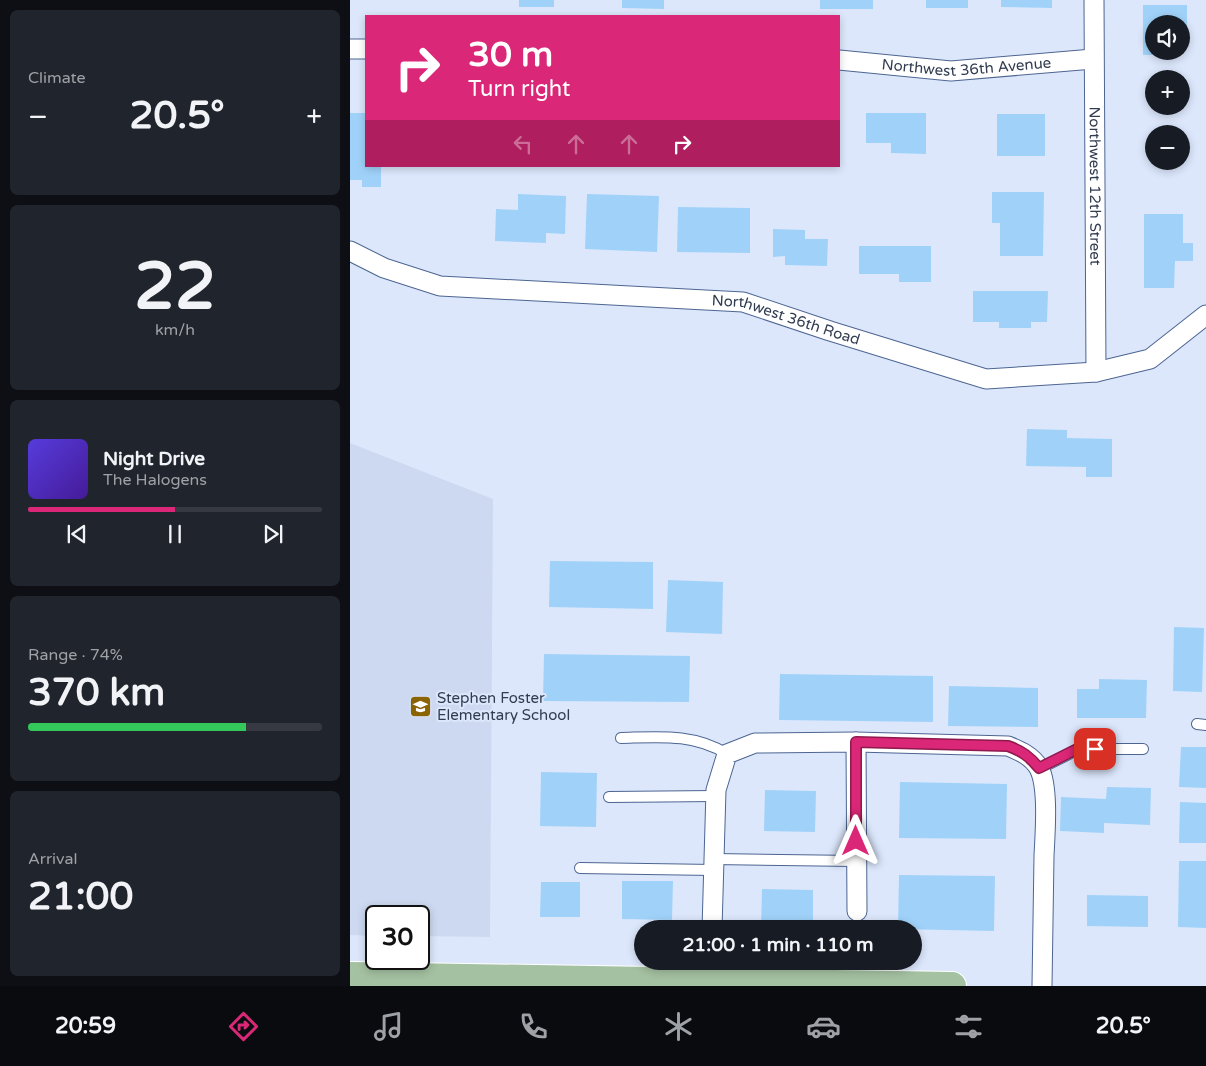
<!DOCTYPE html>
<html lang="en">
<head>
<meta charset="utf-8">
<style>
	:root { --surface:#171b24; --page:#20242c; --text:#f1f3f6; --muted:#9ea1a6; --line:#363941; --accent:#db2777 }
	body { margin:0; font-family:"Varela Round",sans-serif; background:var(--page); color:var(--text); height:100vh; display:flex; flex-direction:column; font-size:19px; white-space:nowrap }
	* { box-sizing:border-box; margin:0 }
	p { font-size:16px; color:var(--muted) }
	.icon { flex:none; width:28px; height:28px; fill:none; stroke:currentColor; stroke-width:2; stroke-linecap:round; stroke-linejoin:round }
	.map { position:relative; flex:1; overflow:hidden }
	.panel { display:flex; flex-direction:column; gap:10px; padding:10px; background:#0d0f14; width:350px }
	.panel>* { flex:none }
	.guide { position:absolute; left:15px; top:15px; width:475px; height:152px; border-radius:0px; box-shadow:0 2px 8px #0003; background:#db2777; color:#fff; overflow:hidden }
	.fabs { position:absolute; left:795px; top:15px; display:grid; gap:10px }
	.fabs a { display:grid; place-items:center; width:45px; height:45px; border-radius:50%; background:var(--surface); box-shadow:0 2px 8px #0003; font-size:25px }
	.speed { position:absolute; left:15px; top:905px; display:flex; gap:10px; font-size:25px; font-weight:700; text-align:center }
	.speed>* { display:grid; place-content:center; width:65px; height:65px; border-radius:50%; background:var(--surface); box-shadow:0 2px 8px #0003; line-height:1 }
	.speed .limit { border:2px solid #111; border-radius:8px; background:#fff; color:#111 }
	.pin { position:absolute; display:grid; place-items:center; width:42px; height:42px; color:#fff; margin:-21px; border-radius:10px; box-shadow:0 2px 8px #0006 }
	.me { position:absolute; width:55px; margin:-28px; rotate:0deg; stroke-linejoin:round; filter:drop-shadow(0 0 4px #0008) }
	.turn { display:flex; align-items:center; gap:18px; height:105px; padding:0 20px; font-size:22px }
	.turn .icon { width:65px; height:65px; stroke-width:2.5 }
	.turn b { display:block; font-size:35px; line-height:42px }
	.lanes { display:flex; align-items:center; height:48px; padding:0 20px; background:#0003; justify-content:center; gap:25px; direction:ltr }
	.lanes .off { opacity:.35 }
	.big { font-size:38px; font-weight:700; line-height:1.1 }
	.panel .card { flex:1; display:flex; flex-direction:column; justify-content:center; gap:8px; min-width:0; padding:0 18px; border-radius:8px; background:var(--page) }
	.panel .dial { align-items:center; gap:0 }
	.dial b { font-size:65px; line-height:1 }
	.song { display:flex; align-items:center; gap:15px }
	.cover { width:60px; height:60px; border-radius:8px; background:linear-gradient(135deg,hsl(250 70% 55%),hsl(260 70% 35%)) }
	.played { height:5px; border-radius:2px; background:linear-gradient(90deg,var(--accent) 50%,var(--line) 50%) }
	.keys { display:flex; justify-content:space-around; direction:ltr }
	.heat { display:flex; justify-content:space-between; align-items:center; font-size:28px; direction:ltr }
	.charge { height:8px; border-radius:4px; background:linear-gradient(90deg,#34c759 74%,var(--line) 0) }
	.trip { position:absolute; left:284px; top:920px; width:288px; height:50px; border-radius:25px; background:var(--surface); box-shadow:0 2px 8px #0003; font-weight:700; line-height:50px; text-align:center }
	.tab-bar { display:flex; height:80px; justify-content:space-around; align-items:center; background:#090b0e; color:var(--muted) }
	.tab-bar .icon { width:35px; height:35px }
	.tab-bar .on { color:var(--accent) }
	.tab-bar b { font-size:22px; color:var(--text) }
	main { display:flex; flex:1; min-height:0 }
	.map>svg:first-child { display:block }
	.built { fill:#cdd9f0 }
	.building { fill:#a0d2f9 }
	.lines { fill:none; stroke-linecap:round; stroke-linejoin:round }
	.lane-casing { stroke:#4d6591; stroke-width:12 }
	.street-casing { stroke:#4d6591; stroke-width:21 }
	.primary-casing { stroke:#fff; stroke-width:30 }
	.lane { stroke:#fff; stroke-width:10 }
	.street { stroke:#fff; stroke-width:19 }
	.primary { stroke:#a4c1a1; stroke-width:28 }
	.route-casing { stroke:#8e194d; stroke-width:12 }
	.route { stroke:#db2777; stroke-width:9 }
	.labels { text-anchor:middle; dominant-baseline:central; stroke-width:4; stroke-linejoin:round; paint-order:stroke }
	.street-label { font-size:15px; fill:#313c50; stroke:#dce7fc }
	.poi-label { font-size:15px; fill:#313c50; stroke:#dce7fc; text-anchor:start }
</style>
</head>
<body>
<main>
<section class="panel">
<div class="card"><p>Climate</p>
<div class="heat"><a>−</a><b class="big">20.5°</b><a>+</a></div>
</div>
<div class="card dial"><b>22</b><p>km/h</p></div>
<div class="card">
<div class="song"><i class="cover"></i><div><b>Night Drive</b><p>The Halogens</p></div></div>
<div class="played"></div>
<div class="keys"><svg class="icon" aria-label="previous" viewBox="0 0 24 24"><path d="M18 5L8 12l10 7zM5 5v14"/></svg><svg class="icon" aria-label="pause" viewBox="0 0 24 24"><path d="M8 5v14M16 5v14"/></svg><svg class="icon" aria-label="next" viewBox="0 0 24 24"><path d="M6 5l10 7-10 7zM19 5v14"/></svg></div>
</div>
<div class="card"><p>Range · 74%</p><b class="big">370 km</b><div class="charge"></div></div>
<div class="card"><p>Arrival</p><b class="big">21:00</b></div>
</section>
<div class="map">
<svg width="856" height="986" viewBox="0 0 856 986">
	<rect width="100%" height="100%" fill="#dce7fc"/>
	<path class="built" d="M0,443L143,499L140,937L69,936V916H26V936L0,935Z"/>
	<path class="building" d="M169,0H204V7H169Z
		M272,0H314V9L272,8Z
		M470,0H523V9H470Z
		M576,0H618V8H576Z
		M651,0H702V8L651,7Z
		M793,5H837V35H831V24H804V51H819V55H793Z
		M0,113H16V166H31V187H12V180H0Z
		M516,113H576V154L541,153V143H516Z
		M647,114H695V156H647Z
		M642,192H694L693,256H650V223H642Z
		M168,194L216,196L215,234L196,233V243L145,241L146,209L168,210Z
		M237,194L309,196L307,252L235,249Z
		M328,207L400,208V253L327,252Z
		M794,214H833V243H843V261H825L824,288H794Z
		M423,229L455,230V239H478L477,266L435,265V256L423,257Z
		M509,246H581V282H549V274H509Z
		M623,291H698L697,322H681V328H649V322H623Z
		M677,429L717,430V438L762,439V477H736V467L676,466Z
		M200,561L303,562V609L199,607Z
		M318,580L373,582L372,634L316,632Z
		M824,627L854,628L852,692L823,691Z
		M194,654L340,656L339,702L193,701Z
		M430,674L583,676V722L429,720Z
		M749,679L797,680L796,718H727V689H749Z
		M599,686L688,688V727L598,726Z
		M831,747H856V788L829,787Z
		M191,772L247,773L246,827L190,826Z
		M550,782L657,784L656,839L549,838Z
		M757,787L801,788L800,825L754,823V833L710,831L711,797L756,799Z
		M415,790L466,791L465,832L414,831Z
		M830,802L856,803V843H829Z
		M829,861H856V928L828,927Z
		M549,875L645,876L644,931L548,929Z
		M272,881H323L322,920L272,919Z
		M191,882H230V917H190Z
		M412,889L463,890V928H411Z
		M737,895L798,896V927L737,926Z"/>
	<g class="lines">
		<defs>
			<path id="lane" d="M847,724L856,725
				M271,738C308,737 344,733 377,754
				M689,769L729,749H793
				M259,797L365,796
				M364,859L506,861
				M230,868L364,870"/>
			<g id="street">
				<path id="s1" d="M744,0L746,372"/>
				<path d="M0,49H16"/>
				<path id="s2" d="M489,60L601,71L743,59"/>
				<path id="s3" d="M0,251L34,268L90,286L393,302L480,331L636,379L746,372L800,359L856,315"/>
				<path d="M506,742L507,911"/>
				<path d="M362,929L366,790L377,754L405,743L506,742L658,746C670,751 682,756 689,768C699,787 695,834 694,856C693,899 693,943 692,986"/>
				<path d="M361,982V961"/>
			</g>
			<path id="primary" d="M0,976L602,986"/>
		</defs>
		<use href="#lane" class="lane-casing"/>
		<use href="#street" class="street-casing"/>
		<use href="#primary" class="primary-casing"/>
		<use href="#lane" class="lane"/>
		<use href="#street" class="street"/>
		<use href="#primary" class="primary"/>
	</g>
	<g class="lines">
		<defs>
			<path id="route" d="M506,841V742L658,746C672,751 680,757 689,768L729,748L745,749"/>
		</defs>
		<use href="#route" class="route-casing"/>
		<use href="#route" class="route"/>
	</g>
	<defs>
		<symbol id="school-square" viewBox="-11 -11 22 22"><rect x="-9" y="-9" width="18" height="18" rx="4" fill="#8a6403" stroke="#dce7fc"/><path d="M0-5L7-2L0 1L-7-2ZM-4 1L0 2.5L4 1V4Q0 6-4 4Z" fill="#fff"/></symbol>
	</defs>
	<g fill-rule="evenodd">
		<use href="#school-square" x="58" y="694" width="25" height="25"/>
	</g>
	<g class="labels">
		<g class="street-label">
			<text stroke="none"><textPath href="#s2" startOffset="128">Northwest 36th Avenue</textPath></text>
			<text stroke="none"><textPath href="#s1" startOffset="186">Northwest 12th Street</textPath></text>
			<text stroke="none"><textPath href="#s3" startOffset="446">Northwest 36th Road</textPath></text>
		</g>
		<g class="poi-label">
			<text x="87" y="698">Stephen Foster<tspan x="87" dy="17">Elementary School</tspan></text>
		</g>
	</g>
</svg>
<div class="fabs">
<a><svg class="icon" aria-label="sound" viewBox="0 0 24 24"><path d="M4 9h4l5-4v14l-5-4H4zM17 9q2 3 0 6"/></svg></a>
<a>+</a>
<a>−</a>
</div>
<div class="speed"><div class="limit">30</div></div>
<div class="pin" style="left:745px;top:749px;background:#d93025"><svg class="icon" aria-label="arrive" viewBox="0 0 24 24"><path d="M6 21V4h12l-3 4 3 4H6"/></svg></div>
<svg class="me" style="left:506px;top:841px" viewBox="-20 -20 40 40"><path d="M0-17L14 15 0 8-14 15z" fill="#db2777" stroke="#fff" stroke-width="4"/></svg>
<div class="trip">21:00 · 1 min · 110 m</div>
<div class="guide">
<div class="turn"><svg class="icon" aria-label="right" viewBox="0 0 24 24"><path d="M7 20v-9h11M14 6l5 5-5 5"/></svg><div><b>30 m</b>Turn right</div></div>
<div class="lanes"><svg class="icon off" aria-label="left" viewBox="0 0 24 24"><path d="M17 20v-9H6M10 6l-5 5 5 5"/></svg><svg class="icon off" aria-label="ahead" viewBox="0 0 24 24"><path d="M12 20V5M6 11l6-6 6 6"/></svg><svg class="icon off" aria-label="ahead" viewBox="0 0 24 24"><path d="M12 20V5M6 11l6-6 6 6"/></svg><svg class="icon" aria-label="right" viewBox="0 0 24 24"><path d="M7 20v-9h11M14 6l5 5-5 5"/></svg></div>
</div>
</div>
</main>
<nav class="tab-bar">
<b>20:59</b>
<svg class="icon on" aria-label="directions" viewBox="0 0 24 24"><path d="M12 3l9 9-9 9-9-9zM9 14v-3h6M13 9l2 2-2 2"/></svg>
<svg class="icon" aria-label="music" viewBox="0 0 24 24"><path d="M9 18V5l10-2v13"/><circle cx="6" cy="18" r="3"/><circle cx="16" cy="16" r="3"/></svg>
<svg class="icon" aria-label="phone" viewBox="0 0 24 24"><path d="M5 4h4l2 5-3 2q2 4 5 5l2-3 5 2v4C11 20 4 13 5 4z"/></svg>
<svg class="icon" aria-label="climate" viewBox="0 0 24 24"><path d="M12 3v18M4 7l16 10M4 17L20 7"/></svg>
<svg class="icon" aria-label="car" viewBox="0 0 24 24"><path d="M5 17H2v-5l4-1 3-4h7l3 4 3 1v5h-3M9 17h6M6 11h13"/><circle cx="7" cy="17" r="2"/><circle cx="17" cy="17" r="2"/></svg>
<svg class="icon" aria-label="filters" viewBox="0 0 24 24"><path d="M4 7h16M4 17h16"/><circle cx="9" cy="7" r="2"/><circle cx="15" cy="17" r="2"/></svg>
<b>20.5°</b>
</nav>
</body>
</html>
